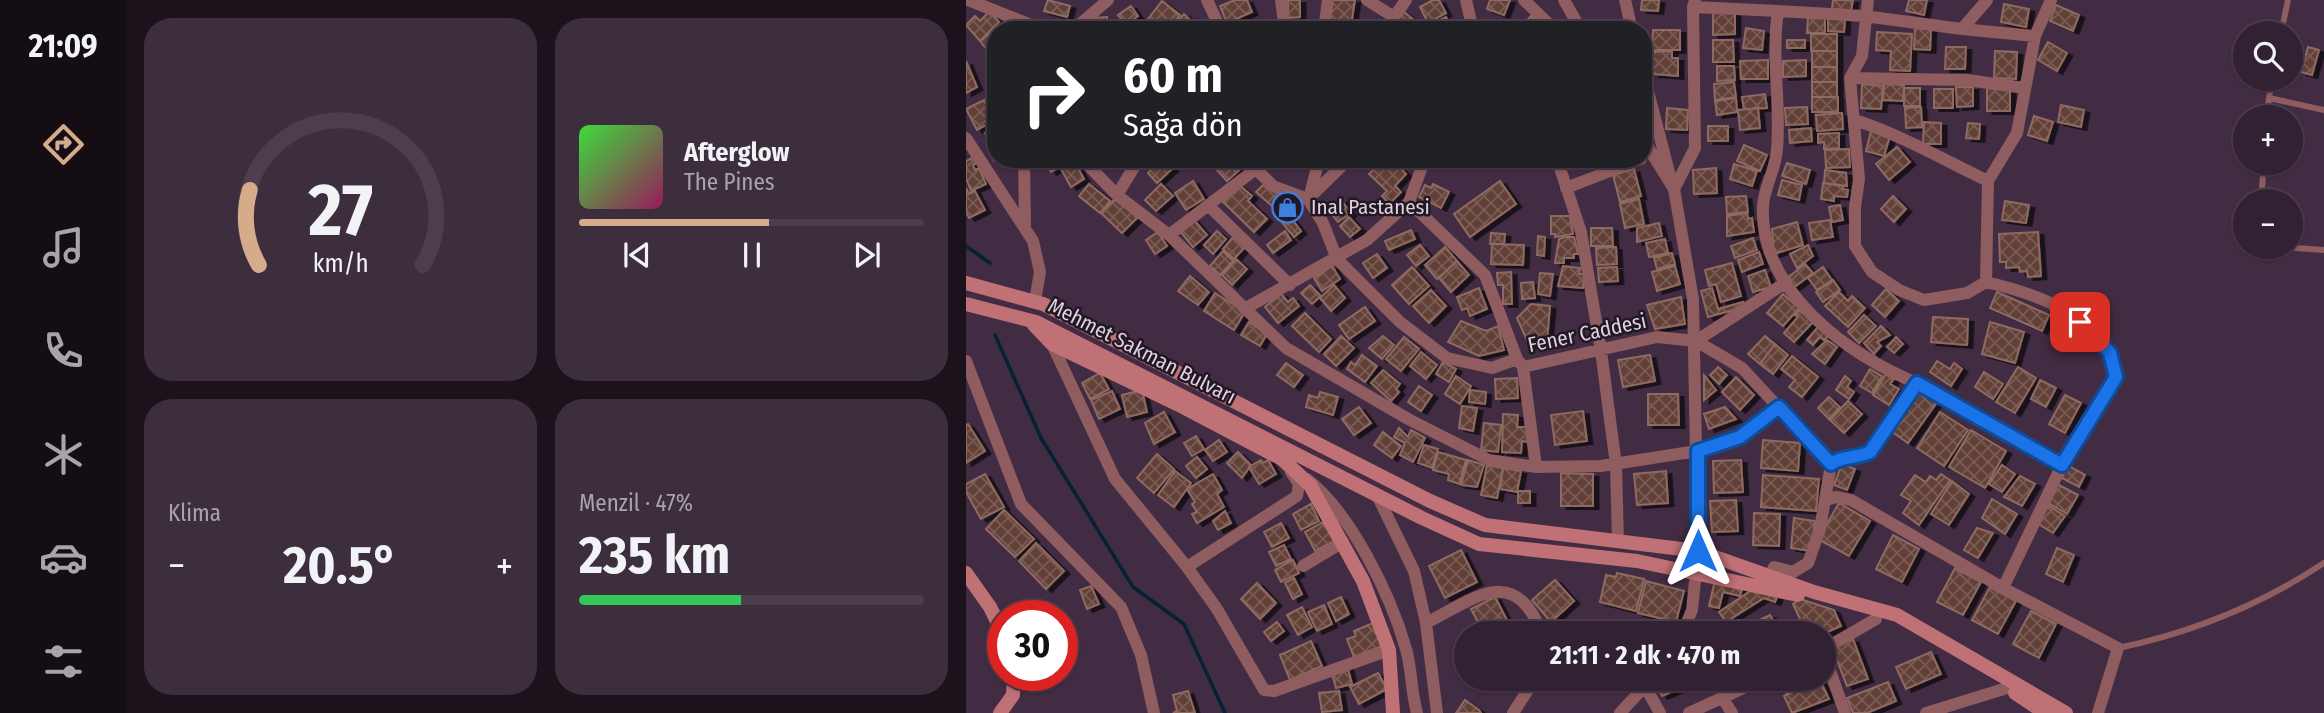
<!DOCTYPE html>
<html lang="tr">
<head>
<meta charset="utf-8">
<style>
	:root { --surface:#322132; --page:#3d2e3e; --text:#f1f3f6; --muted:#a8a3ac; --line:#4d3e4d; --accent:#d6ab8b }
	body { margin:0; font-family:"Fira Sans Condensed",sans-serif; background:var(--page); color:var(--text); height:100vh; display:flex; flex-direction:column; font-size:26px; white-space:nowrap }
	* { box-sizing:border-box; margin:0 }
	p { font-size:23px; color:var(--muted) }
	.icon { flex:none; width:38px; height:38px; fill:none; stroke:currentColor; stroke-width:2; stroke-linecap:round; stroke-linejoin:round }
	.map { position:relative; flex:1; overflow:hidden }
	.side { display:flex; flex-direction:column; gap:18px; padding:18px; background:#1c121c; width:840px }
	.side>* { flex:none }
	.top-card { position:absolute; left:21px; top:21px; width:665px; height:147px; border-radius:28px; box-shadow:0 2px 5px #0004,0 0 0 2px var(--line); background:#202124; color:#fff; overflow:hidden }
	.tools { position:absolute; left:1267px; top:21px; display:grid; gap:14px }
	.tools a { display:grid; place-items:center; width:70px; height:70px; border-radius:50%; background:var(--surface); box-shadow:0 2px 5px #0004,0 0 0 2px var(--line); font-size:35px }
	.speed { position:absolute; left:21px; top:600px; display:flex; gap:14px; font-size:35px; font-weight:700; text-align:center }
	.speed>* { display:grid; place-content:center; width:91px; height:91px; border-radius:50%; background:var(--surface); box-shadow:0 2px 5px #0004,0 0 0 2px var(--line); line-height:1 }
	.speed .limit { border:10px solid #d22; background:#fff; color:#111 }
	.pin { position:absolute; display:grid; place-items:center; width:60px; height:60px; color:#fff; margin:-30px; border-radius:14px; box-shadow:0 4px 10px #0006 }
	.me { position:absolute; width:77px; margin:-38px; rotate:0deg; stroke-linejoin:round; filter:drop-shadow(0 0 5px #0008) }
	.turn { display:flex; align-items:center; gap:24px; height:147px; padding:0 21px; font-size:32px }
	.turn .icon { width:91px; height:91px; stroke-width:2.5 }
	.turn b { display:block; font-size:49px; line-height:60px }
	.big { font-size:52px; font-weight:700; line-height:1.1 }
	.side .widget { flex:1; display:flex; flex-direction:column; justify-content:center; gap:10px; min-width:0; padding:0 24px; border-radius:28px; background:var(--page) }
	.side .dial { align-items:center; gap:0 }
	.dial svg { height:182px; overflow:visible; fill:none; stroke:var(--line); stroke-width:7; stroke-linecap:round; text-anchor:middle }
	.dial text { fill:var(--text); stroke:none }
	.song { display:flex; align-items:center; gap:21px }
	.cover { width:84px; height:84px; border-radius:10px; background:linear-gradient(135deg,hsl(120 70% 55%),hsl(330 70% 35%)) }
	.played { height:7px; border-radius:4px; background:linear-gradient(90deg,var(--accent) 55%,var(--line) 55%) }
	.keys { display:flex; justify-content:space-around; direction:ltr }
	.heat { display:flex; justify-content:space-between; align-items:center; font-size:38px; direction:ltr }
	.charge { height:10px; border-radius:5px; background:linear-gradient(90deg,#34c759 47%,var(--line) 0) }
	.side .tiles { flex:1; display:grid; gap:18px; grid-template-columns:repeat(2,1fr) }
	.trip { position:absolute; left:488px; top:621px; width:382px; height:70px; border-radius:35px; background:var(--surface); box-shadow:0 2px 5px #0004,0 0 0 2px var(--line); font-weight:700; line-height:70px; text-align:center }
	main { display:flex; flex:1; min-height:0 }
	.tabs { display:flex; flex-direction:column; width:126px; justify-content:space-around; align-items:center; background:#140d14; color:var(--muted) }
	.tabs .icon { width:49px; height:49px }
	.tabs .active { color:var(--accent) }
	.tabs b { font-size:32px; color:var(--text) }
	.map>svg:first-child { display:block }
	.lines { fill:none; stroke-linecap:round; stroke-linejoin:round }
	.stream { stroke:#042135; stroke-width:3.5 }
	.building { fill:url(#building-cross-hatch); stroke:#8e6a61; stroke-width:2; filter:url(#shadow) }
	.lane { stroke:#8f5c5f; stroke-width:6 }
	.street { stroke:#8f5c5f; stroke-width:12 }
	.secondary { stroke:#c07176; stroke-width:14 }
	.route-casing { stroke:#114b97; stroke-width:18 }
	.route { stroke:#1a73e8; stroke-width:12 }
	.labels { text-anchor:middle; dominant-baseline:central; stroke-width:5; stroke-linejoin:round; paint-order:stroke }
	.poi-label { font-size:21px; fill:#dfd1df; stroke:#221823; text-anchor:start }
	.street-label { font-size:21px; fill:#dfd1df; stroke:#221823 }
</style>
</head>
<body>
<main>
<nav class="tabs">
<b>21:09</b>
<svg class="icon active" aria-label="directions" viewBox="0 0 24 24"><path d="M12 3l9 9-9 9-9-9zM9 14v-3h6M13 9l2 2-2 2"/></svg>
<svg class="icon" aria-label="music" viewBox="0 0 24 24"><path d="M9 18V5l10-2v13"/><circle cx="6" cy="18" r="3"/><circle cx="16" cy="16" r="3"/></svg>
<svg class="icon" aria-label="phone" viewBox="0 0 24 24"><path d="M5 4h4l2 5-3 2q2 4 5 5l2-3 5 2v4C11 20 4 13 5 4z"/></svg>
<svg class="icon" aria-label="climate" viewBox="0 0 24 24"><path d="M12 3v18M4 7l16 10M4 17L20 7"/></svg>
<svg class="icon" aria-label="car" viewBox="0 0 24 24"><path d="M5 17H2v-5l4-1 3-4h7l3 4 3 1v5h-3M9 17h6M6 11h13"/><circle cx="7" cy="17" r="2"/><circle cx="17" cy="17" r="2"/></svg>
<svg class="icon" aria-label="filters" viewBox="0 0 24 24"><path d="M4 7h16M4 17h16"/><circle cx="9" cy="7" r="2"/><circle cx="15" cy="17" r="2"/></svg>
</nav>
<section class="side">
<div class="tiles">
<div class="widget dial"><svg viewBox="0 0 100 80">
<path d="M14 69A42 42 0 1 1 86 69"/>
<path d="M14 69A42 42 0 0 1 10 36" stroke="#d6ab8b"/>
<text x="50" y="56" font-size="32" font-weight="700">27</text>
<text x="50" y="72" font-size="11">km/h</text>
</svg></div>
<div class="widget">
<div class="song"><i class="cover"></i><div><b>Afterglow</b><p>The Pines</p></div></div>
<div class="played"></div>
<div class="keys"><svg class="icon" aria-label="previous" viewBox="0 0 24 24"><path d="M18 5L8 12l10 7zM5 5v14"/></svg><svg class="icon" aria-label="pause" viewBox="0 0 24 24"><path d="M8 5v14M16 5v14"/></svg><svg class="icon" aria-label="next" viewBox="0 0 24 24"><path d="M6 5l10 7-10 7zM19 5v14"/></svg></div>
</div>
<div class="widget"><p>Klima</p>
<div class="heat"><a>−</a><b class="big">20.5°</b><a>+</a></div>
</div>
<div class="widget"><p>Menzil · 47%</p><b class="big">235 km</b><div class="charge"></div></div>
</div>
</section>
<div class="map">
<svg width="1358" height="713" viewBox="0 0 1358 713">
	<defs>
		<pattern id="building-cross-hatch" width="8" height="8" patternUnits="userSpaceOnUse" patternTransform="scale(1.75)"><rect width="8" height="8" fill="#624038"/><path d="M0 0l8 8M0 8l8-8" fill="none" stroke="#785b54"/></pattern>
		<filter id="shadow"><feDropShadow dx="5.5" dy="3" stdDeviation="0" flood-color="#0009"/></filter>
	</defs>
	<rect width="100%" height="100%" fill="#422c43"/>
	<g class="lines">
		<path class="stream" d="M0,246L24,263
			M29,335L75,438L167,587L218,624L259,713"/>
	</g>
	<path class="building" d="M82,0L104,6L101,17L78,11Z
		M269,0H281L286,12L261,23L254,6Z
		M322,0H334V17L322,18Z
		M366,0H389L385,26L363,23Z
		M467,0H473L480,13L462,23L454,7Z
		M524,0H544L538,15L521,9Z
		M676,0H693L692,11L675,10Z
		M867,0H887L885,11L866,9Z
		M943,0H961L958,15L940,11Z
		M196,1L214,15L202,30H196L182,19Z
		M1038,4L1063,9L1060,27L1035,22Z
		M1090,5L1113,15L1107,31L1084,21Z
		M165,6L172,16L160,25L152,15Z
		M23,12L33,22L14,41L0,25L9,16L14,21Z
		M438,12L448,20L439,30H429L427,25Z
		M769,12V34L747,35V13Z
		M218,14L234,30H204Z
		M565,16L579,30H552Z
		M141,17V28H126V18Z
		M480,17L486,30H464L462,26Z
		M842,17H859V33H841Z
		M862,18L879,19L878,32L862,31Z
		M34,26L37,30H30V61L14,41Z
		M780,28L798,31L796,50L777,48Z
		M949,28L965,29L964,50L948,49Z
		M687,30H714V50H686Z
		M911,32L946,34L944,71L924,70L925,51L910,50Z
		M845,34H871V51H845Z
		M747,40H767L768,62H747Z
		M821,40H839V48H821Z
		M1082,42L1101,53L1091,71L1072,60Z
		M980,47H1000L999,69H979Z
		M1342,47L1353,50L1346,75L1335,72Z
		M706,51V58H712V76L687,74L686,52Z
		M846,51H871V67H846Z
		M1029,51L1051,52L1050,79L1028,78Z
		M802,60V79H775L774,61Z
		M840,60V76L817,77V61Z
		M0,61L11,87L0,93Z
		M751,66H768L769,80L751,81Z
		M846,67H871V82H846Z
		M768,82L770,97L749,100L748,84Z
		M846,82H871V97H846Z
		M896,84L917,86L915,109L895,108Z
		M918,84L938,85L937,101L917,100Z
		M990,87H1007V106L991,107Z
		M938,88H954V106H938Z
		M1021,88L1044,89V111H1021Z
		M968,89H987V108H968Z
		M799,94L801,108L778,109L776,97Z
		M846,97H872V112H846Z
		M770,98L771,112L751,115L749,101Z
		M18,100L29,120L11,130L0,109Z
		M1095,105L1118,110L1115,127L1092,122Z
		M841,107L842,124L820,125L819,108Z
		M955,107L956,127L940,128L939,108Z
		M701,108L722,110L721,130L700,129Z
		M792,108L794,128L774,130L772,110Z
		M876,113L877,129L851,131L850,115Z
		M1068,116L1087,122L1081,141L1062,135Z
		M958,122L975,123V144H957Z
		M1002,123L1014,124L1013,139L1000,138Z
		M742,126H762V141H742Z
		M29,128L31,159L28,161L22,150L27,148L19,133Z
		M845,128L846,141L824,143L823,130Z
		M905,131L924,136L918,156L900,151Z
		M873,133V148L858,149V142L852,143V134Z
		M778,145L801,155L794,171L771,161Z
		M931,147L944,162L923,180L910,164Z
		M883,149L884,167L860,168L859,150Z
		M10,156L13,162L7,165L9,170L13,168L20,184L5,191L0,178V161Z
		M78,159L98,162L107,159L118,179L105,187L94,167L85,172Z
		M196,159L207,168L191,183L182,173Z
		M262,159H274L279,165L261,181L250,169Z
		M418,159H426L440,174L429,186L435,192L423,204L416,196L421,191L403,174Z
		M821,163L844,170L840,184L816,176Z
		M768,164L791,171L786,186L764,179Z
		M750,168L751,193L728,194L727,170Z
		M668,169L675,196L654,202L647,175Z
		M859,170L880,173L881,186L858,183Z
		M816,180L836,185L833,200L812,195Z
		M227,181L238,199L220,210L209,193Z
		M301,181L319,197L306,206L290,192Z
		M534,181L550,204L504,237L488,214Z
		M857,183L877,186V189L882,190L881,197L868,196V201L855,199Z
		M123,184L144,201L134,213L113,196Z
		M195,184L207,196L190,211L179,200Z
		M467,184L483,192L475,208L453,197L459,185L465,188Z
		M273,185L286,196L282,201L301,219L288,232L257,202Z
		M0,188L3,194L9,191L19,210L3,218L0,212Z
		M780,196L782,212L761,214L760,197Z
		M927,196L940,209L928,222L915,209Z
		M151,197L171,218L156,233L135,213Z
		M673,199L678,224L659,228L654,204Z
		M375,200L385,213L372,222L362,210Z
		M1039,201L1063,205L1060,223L1036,220Z
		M874,205L877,220L866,222L863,207Z
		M781,213L782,219L786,218L788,232L761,236V216Z
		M322,214L335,231L328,237L314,220Z
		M585,216H604L607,234L589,237V234H585Z
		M383,217L394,229L384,237L374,226Z
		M227,219L241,235L227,247L214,231Z
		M864,220L867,237L846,240L843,223Z
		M831,222L837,245L808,254L806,229Z
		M693,223L696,236L671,242V228Z
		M625,228H646L647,246H625Z
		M445,230L449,239L423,250L419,241Z
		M251,231L260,239L247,254L238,245Z
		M319,231L325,240L307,253L301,245Z
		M192,232L201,246L189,254L180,240Z
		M1072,232L1075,276L1062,277L1061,271L1054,272L1053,267L1040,268V262H1034L1033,234Z
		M525,233L539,234L538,244H524Z
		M270,234L281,245L268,259L257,249Z
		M572,236L579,237L578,256L571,255Z
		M599,237H608L612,254H608V258H598V263H589L593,239Z
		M787,238L791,250L769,258L765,246Z
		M699,239L702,253L683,257L680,243Z
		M526,244L558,245L557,265L525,264Z
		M454,245L463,256L450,266L441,255Z
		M842,245L847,256L831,268L824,254Z
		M479,247L491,261L471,279L459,265Z
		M650,247L651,264L631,265L630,248Z
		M257,251L267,261L254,275L244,266Z
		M793,252L797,264L776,272L772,260Z
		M706,253L709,264L691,269L688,258Z
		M411,254L421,268L407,278L397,263Z
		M270,259L281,269L266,285L256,275Z
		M491,261L503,275L485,292L473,278Z
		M766,263L775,296L755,302L750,284L743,286L739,270Z
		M839,264L847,273L827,288L820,279Z
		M366,266L374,279L356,291L348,278Z
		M597,266L614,268L613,274H618L617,288L592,286Z
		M709,266L714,284L691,291L686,272Z
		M446,267L463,286L443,304L426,285Z
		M651,267L652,281L633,282L632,268Z
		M857,267L866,280L851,290L842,278Z
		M799,270L805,287L787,292L782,276Z
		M545,272L546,304H537V285H532L531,273Z
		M574,273L587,274L584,296L572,294Z
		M224,276L243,292L232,305L212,291Z
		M867,280L874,290L857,302L850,292Z
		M567,282L569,298L556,299L555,283Z
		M344,285L355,296L346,304L335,293Z
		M368,285L379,298L365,311L354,298Z
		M513,288L521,309L504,316L501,308L496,310L491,297Z
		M746,288L752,309L777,302L778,307L742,317L735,291Z
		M920,289L933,301L919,317L906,305Z
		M465,290L480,306L463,323L447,306Z
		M873,292L882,301L886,296L899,308L882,327L859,306Z
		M1031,292L1083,315L1076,331L1024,308Z
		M249,293L279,312L268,330L238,311Z
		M315,294L322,302L327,298L333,306L312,323L299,307Z
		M817,294L833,308L817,326L801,313Z
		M715,297L719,324L689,329L681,305Z
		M565,304L584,306L581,342L563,345L551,318Z
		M399,307L409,321L383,339L373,325Z
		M834,310L847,322L828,342L818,333L832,317L829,315Z
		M339,313L365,339L353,352L326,326Z
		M898,315L910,326L893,343L882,332Z
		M967,317L1002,319L1001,345L965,342Z
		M495,321L520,331L532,326L538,350L513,356L482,342Z
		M283,322L301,334L294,346L275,335Z
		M1024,322L1058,332L1049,363L1016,354Z
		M915,326L924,335L911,342L915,346L908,354L898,343Z
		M852,327L862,336L858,340L854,337L847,345L841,340Z
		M375,336L388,348L370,366L358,354Z
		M417,336L428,345L416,359L403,348Z
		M799,336L809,344L794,364L782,354Z
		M438,337L453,349L435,371L420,359Z
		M930,337L937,344L928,353L921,347Z
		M861,340L871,347L859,364L846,354Z
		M809,344L822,355L807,374L794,364Z
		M455,352L471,365L460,379L444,366Z
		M396,355L411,366L399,382L381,369L385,362L389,365Z
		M684,355L689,381L657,387L652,360Z
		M826,356L852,377L836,397L823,387L829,380L815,369Z
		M971,361L984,369L988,363L996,369L985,386L964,372Z
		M477,362L490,369L483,382L470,374Z
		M320,363L337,375L328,387L311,375Z
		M752,367L761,375L753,384L744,375Z
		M1052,367L1070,378L1049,413L1030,402Z
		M904,369L916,376L906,393L894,386Z
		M417,370L434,384L430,389L433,392L425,401L405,383Z
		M1018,372L1037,384L1027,399L1009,387Z
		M134,373L143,389L124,399L116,383Z
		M920,374L928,379L924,384L933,389L923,405L907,395Z
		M738,375L750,390L738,400Z
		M490,376L505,386L494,404L479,394Z
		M879,376L885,381L881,387L888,392L883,399L870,390Z
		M770,377L788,395L774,410L756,392Z
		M551,378L552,398L530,399L529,379Z
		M1074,380L1090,388L1080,407L1065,399Z
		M453,386L466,395L455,411L442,402Z
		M955,389L972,401L942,443L925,431Z
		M176,390L181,412L161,417L156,395Z
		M504,390L520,392L519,404L503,402Z
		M146,391L154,409L133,419L125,400Z
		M354,392L372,397L367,415L340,407L343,395L352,398Z
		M682,394H712L713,425H682Z
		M1099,395L1115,403L1099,433L1083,424Z
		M863,397L874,407L863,419L852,408Z
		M882,401L896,414L878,433L864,420Z
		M496,406L511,408L507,431L493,428Z
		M393,407L405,423L388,435L376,419Z
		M759,407L770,419L743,429L738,414Z
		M617,411L621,441L589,445L585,415Z
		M198,412L209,432L188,444L179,423Z
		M974,412L1002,430L978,466L951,448Z
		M537,414L552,415L551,427H562L561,442L556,441L555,453L536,452Z
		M518,423L535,425L532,452L515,450Z
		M2,424L19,451L0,463V425Z
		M433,428L442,437L445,430L459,438L447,462L434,455L439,443L428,437Z
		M1005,430L1040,451L1019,488L983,467Z
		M417,432L435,446L426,458L408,445Z
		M230,436L238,449L226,456L218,443Z
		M253,440L261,452L247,461L239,450Z
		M797,440L834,443L832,471L795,468Z
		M458,445L472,449L466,468L452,463Z
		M272,452L285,465L276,478L261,463Z
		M472,452L500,460L493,484L482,480L483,474L467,470Z
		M191,454L208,469L188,493L171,478Z
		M231,457L241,469L230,478L220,466Z
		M295,460L297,463L302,460L310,474L293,484L283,467Z
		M502,460L518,465L511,487L495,485Z
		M775,460L777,492L748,493L747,461Z
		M876,464L889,469L881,490L868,485Z
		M521,465L537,468L531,498L515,495Z
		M1036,465L1049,474L1036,492L1023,484Z
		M1101,465L1119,475L1113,487L1096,478Z
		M537,468L555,471L551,492L534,489Z
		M209,471L225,483L208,507L192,495Z
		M700,471L702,503L671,505L668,474Z
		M595,473L627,474V506H595Z
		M19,474L38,507L15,519L0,492V484Z
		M247,474L256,490L251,494L258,507L231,523L226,514L231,512L226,504L229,502L221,489Z
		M975,474L984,480L953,525L937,513L945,501L935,495L949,475L960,482L964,476L970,480Z
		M797,475L853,479L850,511L795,507Z
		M1054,476L1069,484L1056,506L1038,497Z
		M986,481L1003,494L983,525L965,514Z
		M1091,484L1112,495L1101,514L1082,503Z
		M552,491H564V503H552Z
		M1026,499L1051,514L1039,534L1016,518Z
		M770,500L772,531L746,532L744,501Z
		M873,503L904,521L883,556L852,539Z
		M345,504L353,521L335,530L327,514Z
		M1081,505L1099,516L1087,533L1071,523Z
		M38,510L68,539L49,557L20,529Z
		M259,511L265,523L252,530L247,521Z
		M788,513L814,514L813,546L787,545Z
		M828,518L849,521L845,551L825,548Z
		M357,522L368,541L349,551L339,532Z
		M315,523L323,538L306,547L298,532Z
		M1011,528L1027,533L1012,558L998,550Z
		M927,535L953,549L936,582L910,569Z
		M70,543L98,571L80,589L53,561Z
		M318,545L325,559L310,566L303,552Z
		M1091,548L1108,555L1097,582L1080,574Z
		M495,550L511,582L479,598L463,566Z
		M327,560L333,573L315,582L309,570Z
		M989,568L1015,582L997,615L971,602Z
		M651,573L678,579L670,611L634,602L640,575L650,577Z
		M328,578L336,594L327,599L319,583Z
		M589,580L608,601L585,622L566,600Z
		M749,580L777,586L774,596L757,592L753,608L743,606Z
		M680,581L718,591L710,622L672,613Z
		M291,583L310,603L294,619L275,599Z
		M125,586L133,604L121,609L114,590Z
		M1024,587L1050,601L1032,634L1006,620Z
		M789,588L811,597L809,602L798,598L760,622L753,612Z
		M375,597L383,614L370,621L362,603Z
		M529,597L543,624L518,634L505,609Z
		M834,599L868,610L875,626L857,634H841L827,604Z
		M358,605L366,624L351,631L342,612Z
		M336,607L346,627L332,635L321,615Z
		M1065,611L1090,624L1073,658L1047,644Z
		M804,615L814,634H764Z
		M311,622L318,631L305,641L298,632Z
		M746,622L753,634H726Z
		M407,623L416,646L388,657L381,639L390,636L388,631Z
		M887,639L902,679L881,686L866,647Z
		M345,641L356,666L324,680L314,655Z
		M965,652L975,674L940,689L930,667Z
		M381,665L386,684L370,688L365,670Z
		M412,673L421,689L393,704L384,687Z
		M688,679H713L717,687L696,696Z
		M814,679H853L820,693Z
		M854,680L863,699L826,713L818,696Z
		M922,682L930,701L901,713H887L881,698Z
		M222,691L229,713H207L211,711L207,695Z
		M373,691L376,710L356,712L353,693Z
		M499,700L513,710L515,713H490Z"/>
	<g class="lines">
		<path class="lane" d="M1315,33L1322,0
			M1303,98L1306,79
			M1301,117L1303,98L1358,110
			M1295,201L1298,163
			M1317,247L1358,250
			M1152,648C1224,633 1296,604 1358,563"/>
		<path class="street" d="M2,0L78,30
			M241,0L255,30
			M315,0L319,30
			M401,0L428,17
			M500,0L507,30
			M558,0L589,30
			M598,0L615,30
			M659,0L666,30
			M902,0L896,56L884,78L893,179L889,207V246L906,272L933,290L958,300L1001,293L1020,282C1067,293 1115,309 1143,351C1147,358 1148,369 1150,377L1096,465L1037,588
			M727,7L812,11
			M996,29L1069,36
			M107,30L142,0
			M358,30L362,0
			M424,30L428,17L440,0
			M677,72L704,176
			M884,78L1001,80L1059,88
			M889,120C935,135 978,160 1022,181
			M0,138L67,241L74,272L69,301
			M677,139L708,189L727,299L732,551L726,610L716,634
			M58,159L59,225
			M116,159L151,195L203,235L320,348L444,420L523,460L570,467L635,466L731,451L774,437L813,407
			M280,159L307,186L342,199L357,223L371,259L434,322L481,358L526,368L551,359L557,367L691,337L730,341L776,368L865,464L854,529L842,563L827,572L808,567L804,577
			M591,159L615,232L635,351L650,465L652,542
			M600,188L675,159
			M708,189L729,148L727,7L729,0
			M151,195L173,159
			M344,195L353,159
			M342,199L383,159
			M443,202L519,275L551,359
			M243,206L324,285
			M203,235L291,168
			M1020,282L1022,181L1051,133L1069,36L1085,0
			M280,308L401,240L443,202L459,159
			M730,341L819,283
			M86,344L149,479L221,567L251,609L298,690L308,691L423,650
			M0,361L55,504L155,607L175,655L188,713
			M557,367L570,467
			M951,383L1096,465
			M865,464C875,456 892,458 904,451L951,383C881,355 793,290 797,206C798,187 810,169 811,149C815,103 805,58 812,11L898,16L996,29L1021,0
			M341,479C385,513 425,596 440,649C446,670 445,692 451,713
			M411,495L448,571L460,623L471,713
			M860,500L870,497L885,500L1037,588L1152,648L1132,713
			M337,566L377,542
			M221,567L331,496L333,484L325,472
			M460,623C508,599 549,562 576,634
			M858,649L910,619
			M858,654L879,713
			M685,679L679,686L694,713
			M757,699L766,713
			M547,713L569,679
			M654,713L679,686
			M723,713L797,679
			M960,713L1041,688"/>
		<path class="secondary" d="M0,283L77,304L464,501L519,525L732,551L848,592L931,615L1100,713
			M0,304L70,322L456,518L513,544L671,561L832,595
			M68,325L86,344L217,407L316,459L344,485L397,581L423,650L427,713
			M0,573L24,607L37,633
			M1049,693L1079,713
			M34,713L47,695L48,676"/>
	</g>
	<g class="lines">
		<defs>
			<path id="route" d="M732,551V451L774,437L813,407L865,464C875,456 892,458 904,452L951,383L1096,465L1150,377L1144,353L1114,322"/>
		</defs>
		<use href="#route" class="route-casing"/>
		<use href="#route" class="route"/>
	</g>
	<defs>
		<symbol id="shop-ring" viewBox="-11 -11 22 22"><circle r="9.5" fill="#221823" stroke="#3f7fe0" stroke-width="1.5"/><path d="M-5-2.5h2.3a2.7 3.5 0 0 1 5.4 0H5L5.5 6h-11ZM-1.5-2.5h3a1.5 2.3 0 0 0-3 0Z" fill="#3f7fe0"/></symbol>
	</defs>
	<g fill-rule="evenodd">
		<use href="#shop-ring" x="304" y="190" width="35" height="35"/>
	</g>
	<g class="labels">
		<g class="poi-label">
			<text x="345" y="207">Inal Pastanesi</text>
		</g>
		<g class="street-label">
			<text transform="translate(621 333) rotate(-12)">Fener Caddesi</text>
			<text transform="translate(176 351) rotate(27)">Mehmet Sakman Bulvarı</text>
		</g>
	</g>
</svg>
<div class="tools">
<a><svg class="icon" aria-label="search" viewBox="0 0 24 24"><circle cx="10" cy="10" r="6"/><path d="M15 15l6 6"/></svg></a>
<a>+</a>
<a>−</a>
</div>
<div class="speed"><div class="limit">30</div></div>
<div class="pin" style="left:1114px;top:322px;background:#d93025"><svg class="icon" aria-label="arrive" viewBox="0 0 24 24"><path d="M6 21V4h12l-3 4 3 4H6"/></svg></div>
<svg class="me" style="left:732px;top:551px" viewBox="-20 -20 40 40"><path d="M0-17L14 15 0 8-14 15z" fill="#1a73e8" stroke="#fff" stroke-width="4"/></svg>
<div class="trip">21:11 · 2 dk · 470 m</div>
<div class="top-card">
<div class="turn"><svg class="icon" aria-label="right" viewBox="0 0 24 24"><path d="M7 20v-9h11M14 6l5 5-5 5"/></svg><div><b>60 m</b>Sağa dön</div></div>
</div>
</div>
</main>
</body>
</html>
